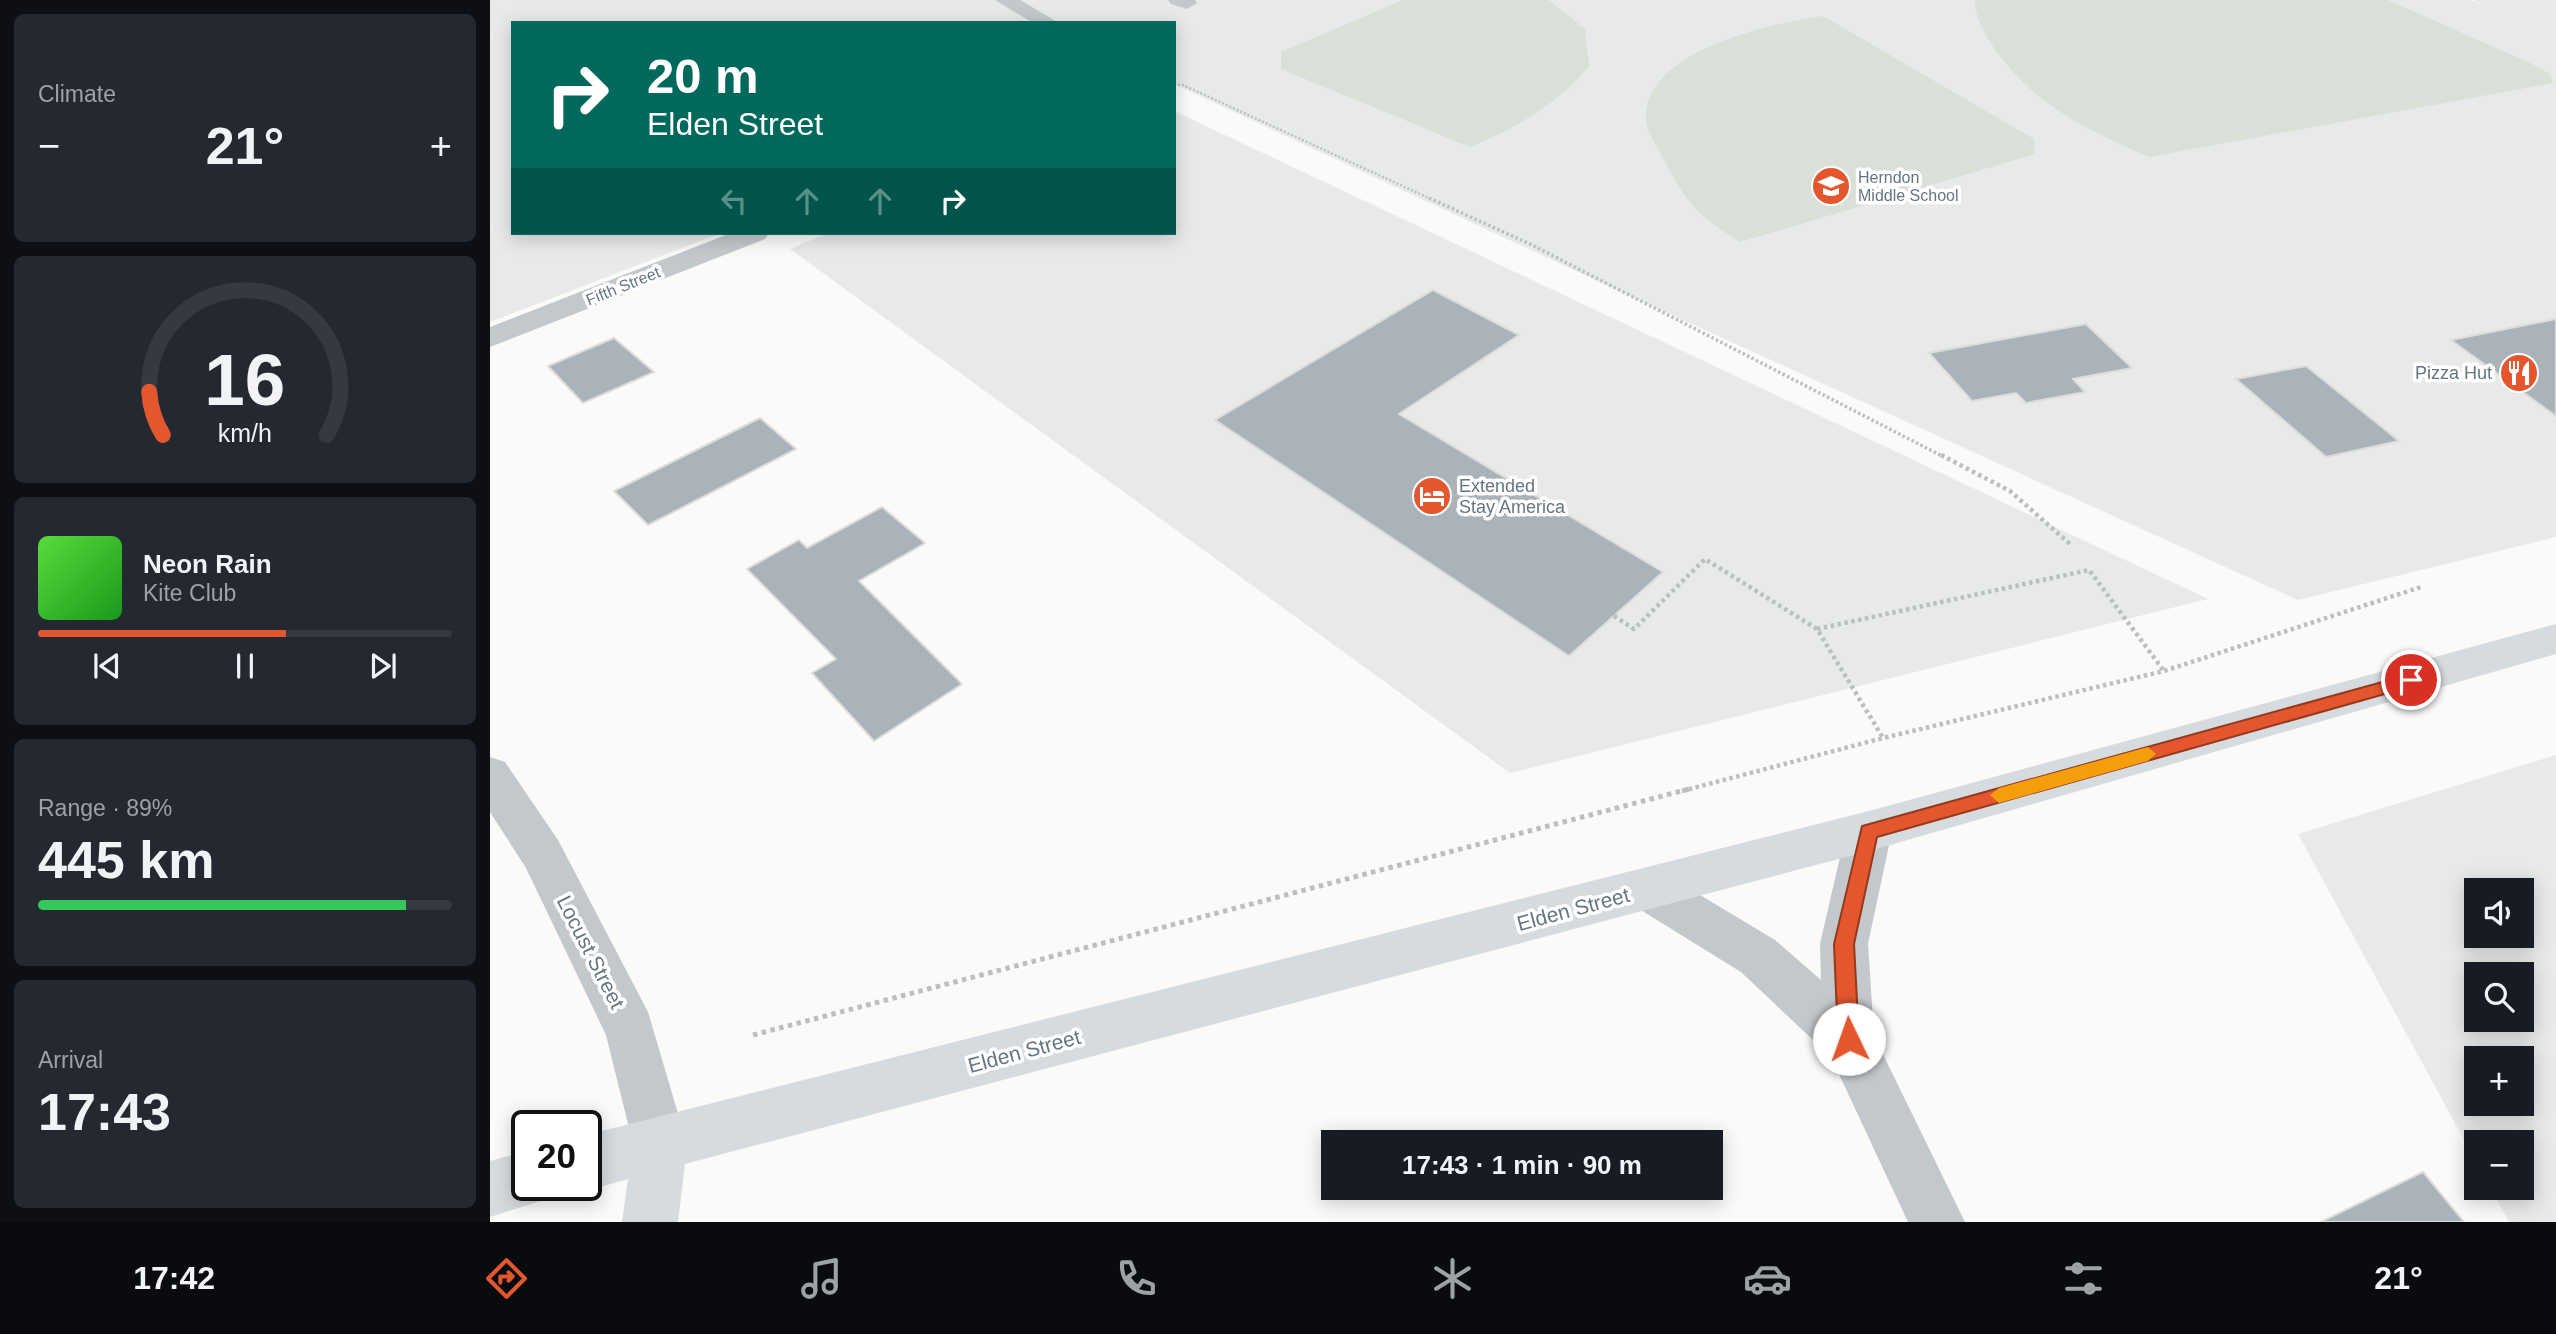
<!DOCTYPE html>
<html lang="en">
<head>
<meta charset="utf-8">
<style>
	:root { --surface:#171b24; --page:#242831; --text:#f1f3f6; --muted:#9ea1a6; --line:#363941; --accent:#e4572e }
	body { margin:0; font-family:Arial,sans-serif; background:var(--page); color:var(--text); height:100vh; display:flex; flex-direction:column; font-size:26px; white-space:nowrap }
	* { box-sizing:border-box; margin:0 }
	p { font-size:23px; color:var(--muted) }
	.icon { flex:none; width:38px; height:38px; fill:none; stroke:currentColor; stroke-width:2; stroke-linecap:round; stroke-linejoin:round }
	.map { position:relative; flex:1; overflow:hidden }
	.details { display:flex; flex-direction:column; gap:14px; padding:14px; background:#0d0f14; width:490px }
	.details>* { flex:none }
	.guide { position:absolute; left:21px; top:21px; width:665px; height:214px; border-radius:0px; box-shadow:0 4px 18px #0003; background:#00695c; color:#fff; overflow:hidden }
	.buttons { position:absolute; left:1974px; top:878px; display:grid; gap:14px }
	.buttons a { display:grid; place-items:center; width:70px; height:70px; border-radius:0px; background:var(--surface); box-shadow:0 4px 18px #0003; font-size:35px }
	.speed { position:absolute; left:21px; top:1110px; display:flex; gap:14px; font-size:35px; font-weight:700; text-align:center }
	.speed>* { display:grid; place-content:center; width:91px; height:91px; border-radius:50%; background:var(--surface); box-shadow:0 4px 18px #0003; line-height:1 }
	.speed .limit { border:4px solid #111; border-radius:10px; background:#fff; color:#111 }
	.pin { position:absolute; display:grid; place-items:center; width:60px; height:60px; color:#fff; margin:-30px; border:4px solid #fff; border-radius:50%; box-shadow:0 2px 7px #0007 }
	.me { position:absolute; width:77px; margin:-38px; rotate:357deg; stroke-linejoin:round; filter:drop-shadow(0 0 5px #0008) }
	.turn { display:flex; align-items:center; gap:24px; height:147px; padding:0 21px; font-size:32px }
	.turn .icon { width:91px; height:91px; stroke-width:2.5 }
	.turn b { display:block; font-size:49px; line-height:60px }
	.lanes { display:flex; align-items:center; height:66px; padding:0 21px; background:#0003; justify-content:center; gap:35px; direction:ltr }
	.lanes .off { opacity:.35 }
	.big { font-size:52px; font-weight:600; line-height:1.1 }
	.details .tile { flex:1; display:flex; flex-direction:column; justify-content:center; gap:10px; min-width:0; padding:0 24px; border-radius:10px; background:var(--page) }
	.details .dial { align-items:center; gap:0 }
	.dial svg { height:182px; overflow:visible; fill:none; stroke:var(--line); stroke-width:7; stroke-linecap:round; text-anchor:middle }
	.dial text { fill:var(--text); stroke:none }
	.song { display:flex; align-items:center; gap:21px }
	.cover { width:84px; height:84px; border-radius:10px; background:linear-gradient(135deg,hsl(110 70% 55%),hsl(120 70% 35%)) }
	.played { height:7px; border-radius:4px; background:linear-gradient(90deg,var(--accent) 60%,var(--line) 60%) }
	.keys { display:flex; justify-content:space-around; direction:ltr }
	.heat { display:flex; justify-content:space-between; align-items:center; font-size:38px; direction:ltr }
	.charge { height:10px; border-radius:5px; background:linear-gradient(90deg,#34c759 89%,var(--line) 0) }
	.trip { position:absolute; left:831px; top:1130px; width:402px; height:70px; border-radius:0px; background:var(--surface); box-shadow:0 4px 18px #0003; font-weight:600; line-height:70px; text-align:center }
	.tab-bar { display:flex; height:112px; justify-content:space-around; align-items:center; background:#090b0e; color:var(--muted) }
	.tab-bar .icon { width:49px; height:49px }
	.tab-bar .selected { color:var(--accent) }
	.tab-bar b { font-size:32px; color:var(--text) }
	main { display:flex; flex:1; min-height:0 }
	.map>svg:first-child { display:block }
	.built { fill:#e8e9e9; fill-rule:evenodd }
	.green { fill:#dadfd7 }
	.building { fill:#aab3b9; stroke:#dcdcda; stroke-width:2 }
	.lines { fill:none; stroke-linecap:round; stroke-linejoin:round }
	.path-far3 { stroke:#bbbfc2; stroke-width:2.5; stroke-dasharray:2 2; stroke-linecap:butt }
	.path-far2 { stroke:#bbbfc2; stroke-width:3.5; stroke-dasharray:2.5 2.5; stroke-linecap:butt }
	.path-far1 { stroke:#bbbfc2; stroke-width:4.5; stroke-dasharray:3.5 3.5; stroke-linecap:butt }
	.path { stroke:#bbbfc2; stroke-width:5; stroke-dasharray:4.5 4.5; stroke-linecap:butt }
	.minor { fill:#c3c8cc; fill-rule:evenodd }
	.major { fill:#d6dbdf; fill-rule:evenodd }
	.route { fill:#e4572e; stroke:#94391e; stroke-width:2 }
	.slow { fill:#f59e0b }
	.labels { text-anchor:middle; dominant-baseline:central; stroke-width:7; stroke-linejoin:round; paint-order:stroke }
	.far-poi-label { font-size:16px; fill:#657683; stroke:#fff; text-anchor:start }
	.far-street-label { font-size:16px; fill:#657683; stroke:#fff }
	.poi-label { font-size:18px; fill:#657683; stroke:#fff; text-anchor:end }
	.near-street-label { font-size:21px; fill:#657683; stroke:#fff }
</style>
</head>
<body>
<main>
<section class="details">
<div class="tile"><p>Climate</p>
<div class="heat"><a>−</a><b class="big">21°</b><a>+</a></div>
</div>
<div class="tile dial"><svg viewBox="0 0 100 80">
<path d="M14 69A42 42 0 1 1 86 69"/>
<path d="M14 69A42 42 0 0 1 8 50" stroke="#e4572e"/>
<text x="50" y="56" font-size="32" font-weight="700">16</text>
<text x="50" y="72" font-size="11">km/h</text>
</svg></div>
<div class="tile">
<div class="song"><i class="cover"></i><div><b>Neon Rain</b><p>Kite Club</p></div></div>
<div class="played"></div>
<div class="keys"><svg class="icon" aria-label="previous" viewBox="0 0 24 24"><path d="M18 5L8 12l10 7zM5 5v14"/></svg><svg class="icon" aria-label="pause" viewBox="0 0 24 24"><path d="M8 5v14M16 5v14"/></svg><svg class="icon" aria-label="next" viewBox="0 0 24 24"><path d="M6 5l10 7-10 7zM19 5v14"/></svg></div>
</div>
<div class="tile"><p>Range · 89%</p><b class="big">445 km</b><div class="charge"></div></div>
<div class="tile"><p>Arrival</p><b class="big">17:43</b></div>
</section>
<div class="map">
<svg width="2066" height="1222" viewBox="0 0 2066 1222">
	<rect width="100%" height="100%" fill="#fafaf8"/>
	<path class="built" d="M0,0H1981L1992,5L1984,0H2066V537L1808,600L1129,291L684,84V23H23V233H231L0,322Z
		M684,111L1718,599L1020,773L300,249L338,233H684Z
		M2066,755V1222H2019L2000,1188H2032V1143H1986V1162L1808,834ZM1986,891H2032V936H1986ZM1986,975H2032V1020H1986ZM1986,1059H2032V1104H1986Z"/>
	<path class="green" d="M913,0H1059L1095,29L1099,66C1066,106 1027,127 980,147L791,69V52Z
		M1485,0H1898L2042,64L2060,74L2063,83L1659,157C1597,131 1540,102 1502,45C1493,31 1485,17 1485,0Z
		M1333,16L1544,139L1545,154L1250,242C1205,213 1198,205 1173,158C1167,146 1156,131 1156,118C1156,49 1281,24 1333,16Z"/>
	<path class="building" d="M943,290L1029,335L909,414L1173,572L1079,656L725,420Z
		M2066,319V416L1961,340Z
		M1596,324L1642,368L1583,379L1595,392L1536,403L1526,393L1482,401L1439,353Z
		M124,338L164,372L93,403L58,366Z
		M1816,366L1909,441L1836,457L1746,379Z
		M270,418L306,449L158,525L124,491Z
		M392,507L435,543L369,581L472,684L384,741L322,673L346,659L257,569L309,540L317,548Z
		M1933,1172L1974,1222H1831Z"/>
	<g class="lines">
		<path class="path-far3" d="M684,85H693L943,200"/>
		<path class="path-far2" d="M939,198L1042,245L1454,457"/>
		<path class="path-far1" d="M1451,455L1520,491L1580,544
			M1124,616L1144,629L1215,559L1327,629L1393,738
			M1327,629L1599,570L1674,671
			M1192,791L1393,738L1674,671L1931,587"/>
		<path class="path" d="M263,1035L1199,789"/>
		<path class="minor" d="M505,0H530L569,23H543Z
			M678,0H705L707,3L697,9L681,4Z
			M241,233H279L275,239L0,347V327Z
			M0,757L15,762L68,840L158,1012L197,1144L189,1163L170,1171L151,1163L143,1144L116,1035L36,868L0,812Z
			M1379,811L1395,817L1402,831L1378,944L1384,1036L1475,1222H1418L1341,1057L1251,972L1141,904L1135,889L1141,874L1158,868L1175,874L1285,940L1331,980L1330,944L1356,831L1363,817Z"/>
		<path class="major" d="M2066,624V654L1379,851L195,1164L188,1222H132L138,1179L96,1191L82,1185H96V1135L1379,811Z
			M37,1151V1185H62L57,1199L0,1217V1161Z"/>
	</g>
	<path class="route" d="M1921,674L1929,680L1927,685L1387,837L1364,944L1369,1039L1366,1046L1359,1049L1351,1046L1348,1039L1344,944L1372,826Z"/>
	<path class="slow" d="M1658,747L1666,754L1658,761L1509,803L1500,795L1509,788Z"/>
	<defs>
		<symbol id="school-disc" viewBox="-11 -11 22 22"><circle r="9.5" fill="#e4572e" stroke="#fff"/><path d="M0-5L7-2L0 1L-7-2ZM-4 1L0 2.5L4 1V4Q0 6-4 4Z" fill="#fff"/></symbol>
		<symbol id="restaurant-disc" viewBox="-11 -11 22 22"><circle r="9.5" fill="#e4572e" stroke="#fff"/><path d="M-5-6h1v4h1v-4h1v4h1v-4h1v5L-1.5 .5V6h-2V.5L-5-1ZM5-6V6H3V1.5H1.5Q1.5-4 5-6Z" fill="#fff"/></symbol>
		<symbol id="hotel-disc" viewBox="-11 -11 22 22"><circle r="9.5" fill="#e4572e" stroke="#fff"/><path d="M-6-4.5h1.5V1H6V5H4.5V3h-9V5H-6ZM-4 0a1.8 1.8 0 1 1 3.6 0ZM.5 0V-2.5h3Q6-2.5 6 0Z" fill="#fff"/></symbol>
	</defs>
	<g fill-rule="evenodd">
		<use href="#school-disc" x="1319" y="164" width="44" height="44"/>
		<use href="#restaurant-disc" x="2007" y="351" width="44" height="44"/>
		<use href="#hotel-disc" x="920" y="474" width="44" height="44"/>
	</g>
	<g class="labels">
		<g class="far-poi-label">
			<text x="1368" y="177">Herndon<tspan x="1368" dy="18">Middle School</tspan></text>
		</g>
		<g class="far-street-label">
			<text transform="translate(133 286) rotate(-22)">Fifth Street</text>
		</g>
		<g class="poi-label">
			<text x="2002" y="373">Pizza Hut</text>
			<text x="969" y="486" text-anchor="start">Extended<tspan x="969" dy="21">Stay America</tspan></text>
		</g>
		<g class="near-street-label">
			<text transform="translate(1083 909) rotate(-15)">Elden Street</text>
			<text transform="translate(101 952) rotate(63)">Locust Street</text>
			<text transform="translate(534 1051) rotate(-15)">Elden Street</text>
		</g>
	</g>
</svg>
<div class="buttons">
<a><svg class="icon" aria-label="sound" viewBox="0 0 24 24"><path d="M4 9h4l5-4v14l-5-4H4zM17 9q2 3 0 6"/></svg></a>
<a><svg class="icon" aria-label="search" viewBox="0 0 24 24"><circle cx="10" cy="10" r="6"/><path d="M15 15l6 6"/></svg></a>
<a>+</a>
<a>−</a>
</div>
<div class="speed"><div class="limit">20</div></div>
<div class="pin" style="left:1921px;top:680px;background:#d93025"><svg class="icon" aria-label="arrive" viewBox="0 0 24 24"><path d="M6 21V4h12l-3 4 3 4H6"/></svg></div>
<svg class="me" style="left:1359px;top:1039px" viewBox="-20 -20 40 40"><circle r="19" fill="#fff"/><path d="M0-13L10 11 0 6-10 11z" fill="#e4572e"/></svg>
<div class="trip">17:43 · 1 min · 90 m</div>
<div class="guide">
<div class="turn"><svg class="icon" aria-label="right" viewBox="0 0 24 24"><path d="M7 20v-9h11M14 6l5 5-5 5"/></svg><div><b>20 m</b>Elden Street</div></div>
<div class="lanes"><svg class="icon off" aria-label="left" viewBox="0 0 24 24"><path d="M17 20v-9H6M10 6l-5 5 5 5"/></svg><svg class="icon off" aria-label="ahead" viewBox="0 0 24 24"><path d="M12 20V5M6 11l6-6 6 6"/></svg><svg class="icon off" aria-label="ahead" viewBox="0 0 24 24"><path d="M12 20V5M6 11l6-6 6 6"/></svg><svg class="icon" aria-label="right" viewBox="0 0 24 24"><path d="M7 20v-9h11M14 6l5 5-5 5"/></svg></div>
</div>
</div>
</main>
<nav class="tab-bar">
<b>17:42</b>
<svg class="icon selected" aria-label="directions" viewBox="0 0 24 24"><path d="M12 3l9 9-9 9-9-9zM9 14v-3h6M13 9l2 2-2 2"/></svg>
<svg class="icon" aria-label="music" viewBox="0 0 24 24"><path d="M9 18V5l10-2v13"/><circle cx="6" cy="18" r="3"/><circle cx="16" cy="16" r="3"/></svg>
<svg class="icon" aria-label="phone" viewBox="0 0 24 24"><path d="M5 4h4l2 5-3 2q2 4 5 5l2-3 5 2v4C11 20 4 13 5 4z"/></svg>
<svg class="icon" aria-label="climate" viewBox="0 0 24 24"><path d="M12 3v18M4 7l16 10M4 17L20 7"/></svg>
<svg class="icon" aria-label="car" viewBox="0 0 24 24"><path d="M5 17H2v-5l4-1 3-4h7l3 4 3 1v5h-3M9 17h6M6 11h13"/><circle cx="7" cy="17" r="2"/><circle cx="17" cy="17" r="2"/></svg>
<svg class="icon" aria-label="filters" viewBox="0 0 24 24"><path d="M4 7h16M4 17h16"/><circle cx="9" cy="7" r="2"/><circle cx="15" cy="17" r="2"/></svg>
<b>21°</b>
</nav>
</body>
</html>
